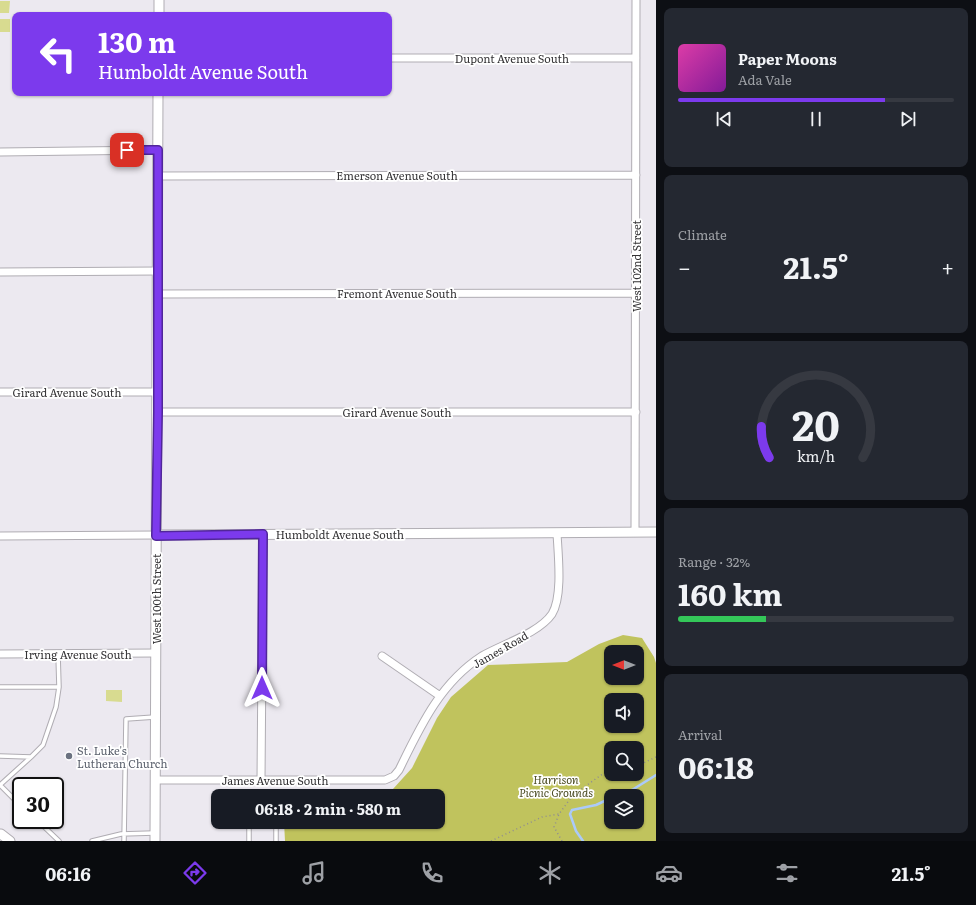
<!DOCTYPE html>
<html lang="en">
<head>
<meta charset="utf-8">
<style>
	:root { --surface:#171b24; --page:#242831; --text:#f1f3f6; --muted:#9ea1a6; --line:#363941; --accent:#7c3aed }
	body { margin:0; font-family:Literata,serif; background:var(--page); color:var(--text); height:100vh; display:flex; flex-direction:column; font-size:15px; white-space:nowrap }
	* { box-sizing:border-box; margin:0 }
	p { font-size:13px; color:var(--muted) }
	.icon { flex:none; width:22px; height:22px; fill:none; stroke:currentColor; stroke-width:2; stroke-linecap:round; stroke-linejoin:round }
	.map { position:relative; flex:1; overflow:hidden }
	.details { display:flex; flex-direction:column; gap:8px; padding:8px; background:#0d0f14; width:320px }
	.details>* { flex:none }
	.hud { position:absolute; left:12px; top:12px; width:380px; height:84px; border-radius:8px; box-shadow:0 1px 3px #0004; background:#7c3aed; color:#fff; overflow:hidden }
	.needle { width:26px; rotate:270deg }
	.fabs { position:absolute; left:604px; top:645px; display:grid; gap:8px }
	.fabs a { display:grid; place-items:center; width:40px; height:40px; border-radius:8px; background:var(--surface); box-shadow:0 1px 3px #0004; font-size:20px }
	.speed { position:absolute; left:12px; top:777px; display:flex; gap:8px; font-size:20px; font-weight:700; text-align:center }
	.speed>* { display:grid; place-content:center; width:52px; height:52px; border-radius:50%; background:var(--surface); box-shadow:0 1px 3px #0004; line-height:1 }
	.speed .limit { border:2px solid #111; border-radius:6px; background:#fff; color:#111 }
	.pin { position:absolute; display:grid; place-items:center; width:34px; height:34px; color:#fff; margin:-17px; border-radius:8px; box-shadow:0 2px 6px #0006 }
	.me { position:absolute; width:44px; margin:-22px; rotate:0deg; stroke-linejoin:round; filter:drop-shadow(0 0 3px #0008) }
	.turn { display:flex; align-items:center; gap:14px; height:84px; padding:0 20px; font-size:18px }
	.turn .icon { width:52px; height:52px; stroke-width:2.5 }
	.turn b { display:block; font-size:28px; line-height:34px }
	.big { font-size:30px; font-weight:700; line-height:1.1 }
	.details .widget { flex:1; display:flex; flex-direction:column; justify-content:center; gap:6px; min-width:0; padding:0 14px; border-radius:8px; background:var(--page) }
	.details .dial { align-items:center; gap:0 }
	.dial svg { height:104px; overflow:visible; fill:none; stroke:var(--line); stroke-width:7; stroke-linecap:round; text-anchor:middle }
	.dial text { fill:var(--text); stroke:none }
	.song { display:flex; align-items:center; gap:12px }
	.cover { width:48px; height:48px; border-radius:6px; background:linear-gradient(135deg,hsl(320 70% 55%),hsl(290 70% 35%)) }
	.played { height:4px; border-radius:2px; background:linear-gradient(90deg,var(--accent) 75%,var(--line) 75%) }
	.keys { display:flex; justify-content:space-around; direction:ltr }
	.heat { display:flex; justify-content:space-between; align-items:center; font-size:22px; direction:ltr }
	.charge { height:6px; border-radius:3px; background:linear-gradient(90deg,#34c759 32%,var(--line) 0) }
	.trip { position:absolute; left:211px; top:789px; width:234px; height:40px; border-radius:8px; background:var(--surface); box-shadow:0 1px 3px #0004; font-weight:700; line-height:40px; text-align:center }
	.tab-bar { display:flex; height:64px; justify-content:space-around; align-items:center; background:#090b0e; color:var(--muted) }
	.tab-bar .icon { width:28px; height:28px }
	.tab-bar .current { color:var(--accent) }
	.tab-bar b { font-size:18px; color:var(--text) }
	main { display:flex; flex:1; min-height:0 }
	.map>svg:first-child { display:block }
	.green { fill:#d8db90 }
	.forest { fill:#c0c35d; fill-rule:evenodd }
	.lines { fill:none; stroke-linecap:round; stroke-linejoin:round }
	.stream { stroke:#abcaf9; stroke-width:2.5 }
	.lane-casing { stroke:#b0adb3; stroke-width:5.5 }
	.street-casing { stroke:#b0adb3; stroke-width:9 }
	.secondary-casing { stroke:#b0adb3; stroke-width:11 }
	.path { stroke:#8f8d91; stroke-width:1.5; stroke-dasharray:1 3; stroke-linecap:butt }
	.lane { stroke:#fff; stroke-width:3.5 }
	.street { stroke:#fff; stroke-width:7 }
	.secondary { stroke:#fff; stroke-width:9 }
	.route-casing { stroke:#51269a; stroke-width:10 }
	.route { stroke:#7c3aed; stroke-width:7 }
	.worship-dot { fill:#6b7280; stroke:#fff; stroke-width:1.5 }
	.labels { text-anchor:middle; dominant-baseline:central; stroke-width:3.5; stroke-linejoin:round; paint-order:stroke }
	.street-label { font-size:11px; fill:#343335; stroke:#fff }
	.worship-label { font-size:11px; fill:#5b616d; stroke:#fff; text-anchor:start }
	.park-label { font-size:11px; font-style:italic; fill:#4b4c22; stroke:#fff }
</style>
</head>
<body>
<main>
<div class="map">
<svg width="656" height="841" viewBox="0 0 656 841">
	<rect width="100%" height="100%" fill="#ece9f0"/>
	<path class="green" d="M0,1H10L9,13H0Z
		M0,19H10V32H0Z
		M106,690H122V702L106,701Z"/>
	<path class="forest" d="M623,635L642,638L654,657L656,663V841H285L284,822H438V796H283V789H393L412,768L437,718L451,697L488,665L567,662L599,644ZM611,652H637V678H611ZM611,700H637V726H611ZM611,748H637V774H611ZM611,796H637V822H611Z"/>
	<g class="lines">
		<path class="stream" d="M616,796L632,790L656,775
			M583,841L576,831L570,814L572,810L596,805L611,798"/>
		<defs>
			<path id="lane" d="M0,687H59L58,654
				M0,756L31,757L43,745L56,707L59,687
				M0,785L31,757
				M0,785L21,806
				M37,820L59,841
				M92,841L121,834L154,833
				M124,841L126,719L155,717
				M249,841V822
				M276,841V822"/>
			<path id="street" d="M389,58H636
				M0,152L158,150
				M158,176L636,175
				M0,272L158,271
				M158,294L636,293
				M0,392H158
				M158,412H636
				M635,532L636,0
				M0,536L156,535
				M0,654L156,653
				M382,656L440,696
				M156,780H385L394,776L399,770C420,727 440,683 482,656C503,644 539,633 552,614C563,596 558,554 557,533
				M261,780L263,535"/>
			<path id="secondary" d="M159,15V0
				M156,535L656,532
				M1,834L10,841
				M155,841L158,93"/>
		</defs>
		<use href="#lane" class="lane-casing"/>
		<use href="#street" class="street-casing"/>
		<use href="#secondary" class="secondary-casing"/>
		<path class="path" d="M637,766L656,757
			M491,841L542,817L559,814
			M562,841L554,827L559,814L573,795L611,768"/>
		<use href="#lane" class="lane"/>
		<use href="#street" class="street"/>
		<use href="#secondary" class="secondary"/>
	</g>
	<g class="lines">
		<defs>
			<path id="route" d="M127,150H158V412L156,536L263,534L262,688"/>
		</defs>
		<use href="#route" class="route-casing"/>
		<use href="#route" class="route"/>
	</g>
	<circle class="worship-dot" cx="69" cy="756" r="4"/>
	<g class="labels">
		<g class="street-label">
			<text x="512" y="58">Dupont Avenue South</text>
			<text x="397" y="175">Emerson Avenue South</text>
			<text transform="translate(636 266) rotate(-90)">West 102nd Street</text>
			<text x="397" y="293">Fremont Avenue South</text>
			<text x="67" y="392">Girard Avenue South</text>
			<text x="397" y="412">Girard Avenue South</text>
			<text x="340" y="534">Humboldt Avenue South</text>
			<text transform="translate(156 599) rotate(-90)">West 100th Street</text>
			<text transform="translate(500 649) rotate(-30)">James Road</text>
			<text x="78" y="654">Irving Avenue South</text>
			<text x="275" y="780">James Avenue South</text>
		</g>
		<g class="worship-label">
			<text x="77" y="750">St. Luke's<tspan x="77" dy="13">Lutheran Church</tspan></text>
		</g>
		<g class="park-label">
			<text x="556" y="779">Harrison<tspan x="556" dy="13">Picnic Grounds</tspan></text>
		</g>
	</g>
</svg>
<div class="fabs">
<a><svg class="needle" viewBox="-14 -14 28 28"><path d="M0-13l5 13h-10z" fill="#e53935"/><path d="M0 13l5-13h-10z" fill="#9ea1a6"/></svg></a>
<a><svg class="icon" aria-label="sound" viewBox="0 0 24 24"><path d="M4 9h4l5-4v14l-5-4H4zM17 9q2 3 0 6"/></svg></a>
<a><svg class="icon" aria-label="search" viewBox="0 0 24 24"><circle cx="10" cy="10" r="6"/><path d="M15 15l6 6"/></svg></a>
<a><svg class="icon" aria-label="layers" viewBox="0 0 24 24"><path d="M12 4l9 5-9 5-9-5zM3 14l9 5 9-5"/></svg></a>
</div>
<div class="speed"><div class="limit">30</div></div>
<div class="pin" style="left:127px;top:150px;background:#d93025"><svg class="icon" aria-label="arrive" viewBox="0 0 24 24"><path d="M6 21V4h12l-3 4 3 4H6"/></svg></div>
<svg class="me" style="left:262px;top:688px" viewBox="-20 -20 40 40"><path d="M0-17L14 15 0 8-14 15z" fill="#7c3aed" stroke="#fff" stroke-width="4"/></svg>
<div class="trip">06:18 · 2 min · 580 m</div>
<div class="hud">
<div class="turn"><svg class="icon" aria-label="left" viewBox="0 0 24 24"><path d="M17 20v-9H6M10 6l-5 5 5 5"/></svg><div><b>130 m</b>Humboldt Avenue South</div></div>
</div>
</div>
<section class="details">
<div class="widget">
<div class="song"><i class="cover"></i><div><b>Paper Moons</b><p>Ada Vale</p></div></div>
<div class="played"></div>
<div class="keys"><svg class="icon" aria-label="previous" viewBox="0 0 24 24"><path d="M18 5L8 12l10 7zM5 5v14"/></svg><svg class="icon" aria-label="pause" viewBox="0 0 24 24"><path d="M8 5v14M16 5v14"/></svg><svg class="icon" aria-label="next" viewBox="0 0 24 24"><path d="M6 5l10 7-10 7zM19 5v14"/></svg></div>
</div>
<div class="widget"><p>Climate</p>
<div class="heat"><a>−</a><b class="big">21.5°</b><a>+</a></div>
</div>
<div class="widget dial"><svg viewBox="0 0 100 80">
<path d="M14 69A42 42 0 1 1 86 69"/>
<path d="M14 69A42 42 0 0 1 8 45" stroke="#7c3aed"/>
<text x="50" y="56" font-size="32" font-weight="700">20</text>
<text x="50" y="72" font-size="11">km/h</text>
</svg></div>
<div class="widget"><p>Range · 32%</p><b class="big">160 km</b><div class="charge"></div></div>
<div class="widget"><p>Arrival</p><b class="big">06:18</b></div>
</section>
</main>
<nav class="tab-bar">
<b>06:16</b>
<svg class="icon current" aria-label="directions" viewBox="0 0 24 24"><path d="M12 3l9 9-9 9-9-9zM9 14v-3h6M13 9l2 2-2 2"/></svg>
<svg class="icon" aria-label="music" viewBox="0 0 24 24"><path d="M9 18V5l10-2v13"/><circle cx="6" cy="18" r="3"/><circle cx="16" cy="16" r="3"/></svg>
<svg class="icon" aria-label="phone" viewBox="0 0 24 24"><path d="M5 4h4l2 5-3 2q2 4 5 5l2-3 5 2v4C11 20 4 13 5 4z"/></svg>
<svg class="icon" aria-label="climate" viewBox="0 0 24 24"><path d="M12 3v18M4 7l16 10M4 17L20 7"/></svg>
<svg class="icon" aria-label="car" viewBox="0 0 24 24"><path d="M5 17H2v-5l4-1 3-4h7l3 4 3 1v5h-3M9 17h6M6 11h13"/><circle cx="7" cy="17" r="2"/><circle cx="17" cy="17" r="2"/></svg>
<svg class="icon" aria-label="filters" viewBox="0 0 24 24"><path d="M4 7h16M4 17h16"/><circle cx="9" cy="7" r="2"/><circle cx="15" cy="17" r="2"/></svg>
<b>21.5°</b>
</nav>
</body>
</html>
